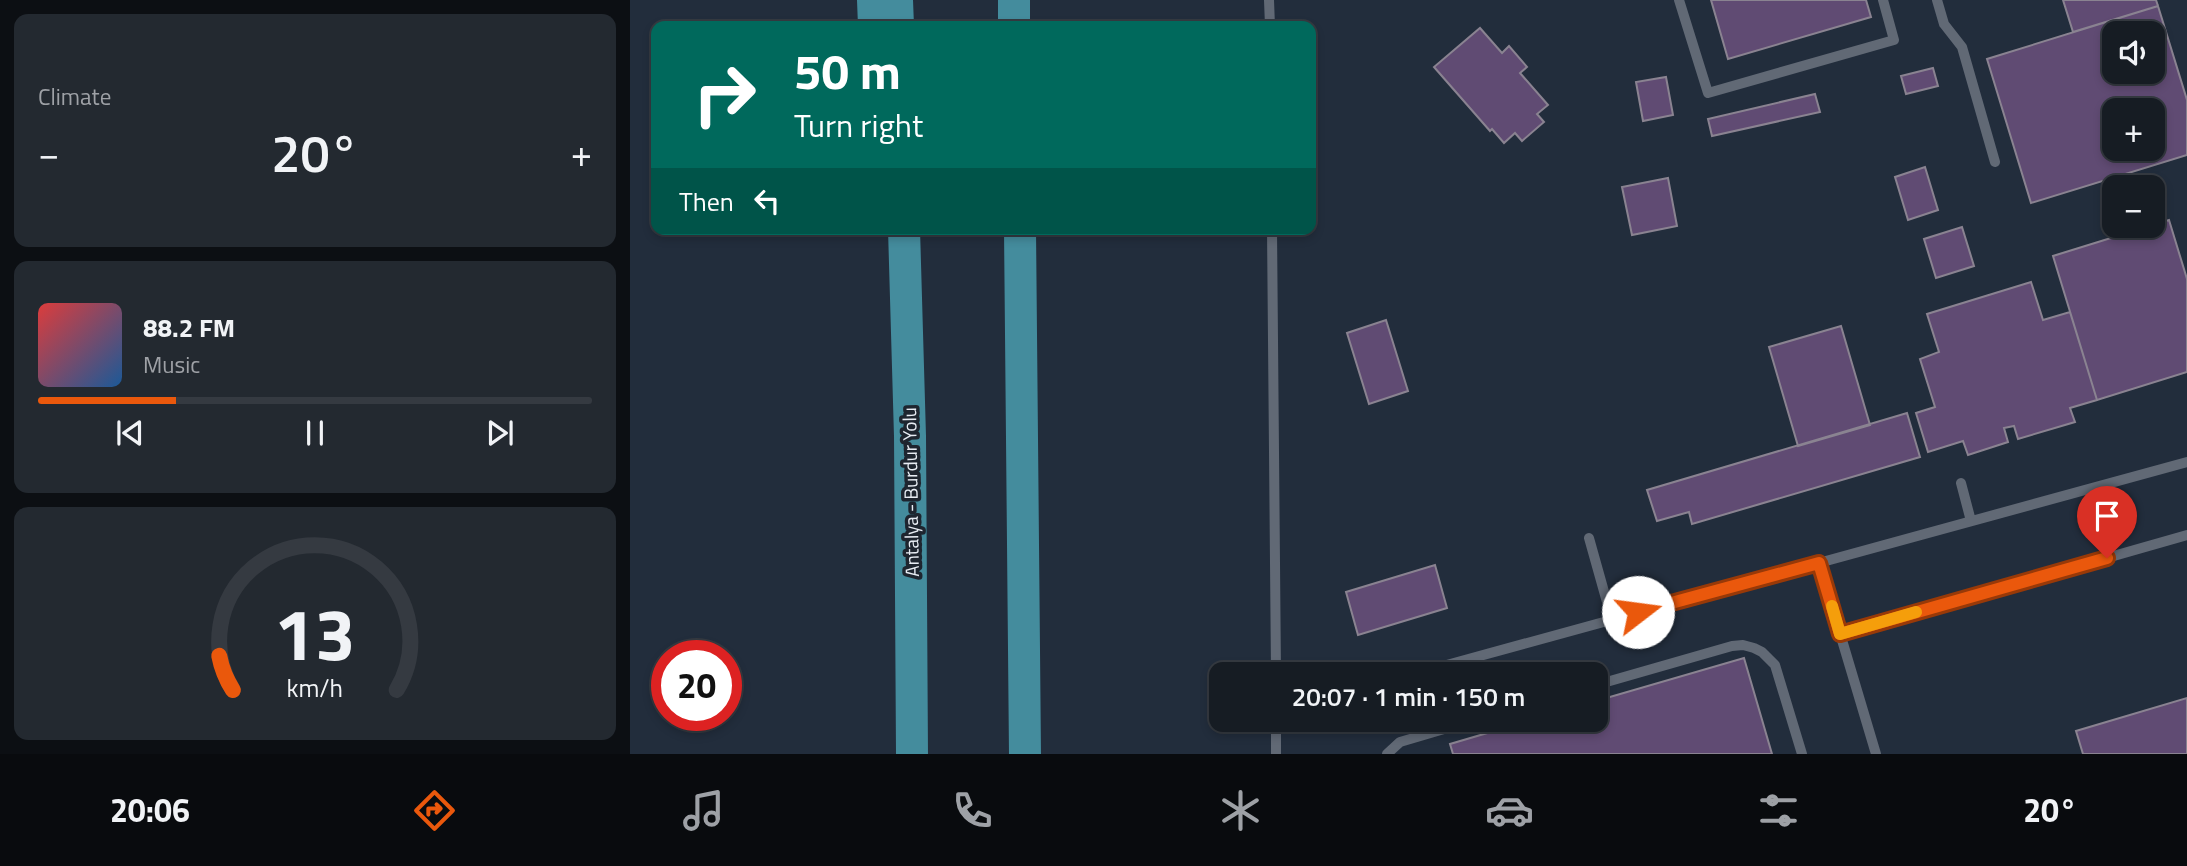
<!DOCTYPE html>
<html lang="en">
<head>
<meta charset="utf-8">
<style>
	:root { --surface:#161c23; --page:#232930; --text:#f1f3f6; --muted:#9ea1a6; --line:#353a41; --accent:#ea580c }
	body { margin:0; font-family:"Titillium Web",sans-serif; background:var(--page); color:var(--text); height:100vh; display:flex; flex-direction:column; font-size:26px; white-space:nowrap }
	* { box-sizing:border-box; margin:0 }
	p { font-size:23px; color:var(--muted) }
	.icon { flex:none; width:38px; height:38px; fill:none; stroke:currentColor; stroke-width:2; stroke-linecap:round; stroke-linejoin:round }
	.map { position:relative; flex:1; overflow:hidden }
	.side { display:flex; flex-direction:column; gap:14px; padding:14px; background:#0c0f13; width:630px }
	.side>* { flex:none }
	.banner { position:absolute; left:21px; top:21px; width:665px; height:214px; border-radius:14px; box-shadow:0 4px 10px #0003,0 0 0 2px var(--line); background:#00695c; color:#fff; overflow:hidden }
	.buttons { position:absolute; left:1472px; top:21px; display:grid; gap:14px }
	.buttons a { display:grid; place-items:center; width:63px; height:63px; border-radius:14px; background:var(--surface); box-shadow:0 4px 10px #0003,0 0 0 2px var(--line); font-size:35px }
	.speed { position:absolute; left:21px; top:640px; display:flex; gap:14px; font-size:35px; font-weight:700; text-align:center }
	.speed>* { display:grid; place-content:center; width:91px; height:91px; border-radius:50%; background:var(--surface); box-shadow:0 4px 10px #0003,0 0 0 2px var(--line); line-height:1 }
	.speed .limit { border:10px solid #d22; background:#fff; color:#111 }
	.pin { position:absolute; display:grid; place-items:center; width:60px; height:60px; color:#fff; margin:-72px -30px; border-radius:50% 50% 50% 0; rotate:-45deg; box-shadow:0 0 7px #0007 }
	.pin .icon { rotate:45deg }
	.me { position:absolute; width:77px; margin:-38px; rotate:75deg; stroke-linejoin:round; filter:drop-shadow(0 0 5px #0008) }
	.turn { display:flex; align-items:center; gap:24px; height:147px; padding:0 28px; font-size:32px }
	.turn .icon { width:91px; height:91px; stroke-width:2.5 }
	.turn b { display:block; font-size:49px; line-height:60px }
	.then { display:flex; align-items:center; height:66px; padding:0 28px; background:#0003; gap:14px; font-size:26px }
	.big { font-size:52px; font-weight:600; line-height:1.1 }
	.side .tile { flex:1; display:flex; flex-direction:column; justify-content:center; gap:10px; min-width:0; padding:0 24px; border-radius:14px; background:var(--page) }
	.side .dial { align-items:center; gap:0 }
	.dial svg { height:182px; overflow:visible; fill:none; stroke:var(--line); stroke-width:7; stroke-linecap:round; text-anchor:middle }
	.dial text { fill:var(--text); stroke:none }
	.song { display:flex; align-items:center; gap:21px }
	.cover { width:84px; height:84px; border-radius:10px; background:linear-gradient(135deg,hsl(0 70% 55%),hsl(210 70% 35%)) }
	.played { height:7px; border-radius:4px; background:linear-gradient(90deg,var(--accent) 25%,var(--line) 25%) }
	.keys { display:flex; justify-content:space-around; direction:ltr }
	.heat { display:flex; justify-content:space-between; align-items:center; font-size:38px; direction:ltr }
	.trip { position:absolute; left:579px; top:662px; width:399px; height:70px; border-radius:14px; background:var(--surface); box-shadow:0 4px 10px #0003,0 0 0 2px var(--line); font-weight:600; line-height:70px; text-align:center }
	.menu { display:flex; height:112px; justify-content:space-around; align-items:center; background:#090b0e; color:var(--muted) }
	.menu .icon { width:49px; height:49px }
	.menu .selected { color:var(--accent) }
	.menu b { font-size:32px; color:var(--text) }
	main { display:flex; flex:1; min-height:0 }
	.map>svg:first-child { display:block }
	.built { fill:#222d3c; fill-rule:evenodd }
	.building { fill:#604b73; stroke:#8a8391; stroke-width:2; fill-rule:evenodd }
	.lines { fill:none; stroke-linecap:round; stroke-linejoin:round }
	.service { stroke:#616975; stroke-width:10 }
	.trunk { stroke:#448c9d; stroke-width:32 }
	.route-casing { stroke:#983908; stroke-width:18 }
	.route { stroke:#ea580c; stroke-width:12 }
	.slow { stroke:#f59e0b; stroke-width:12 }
	.labels { text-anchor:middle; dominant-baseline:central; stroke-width:7; stroke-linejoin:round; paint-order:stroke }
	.street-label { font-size:19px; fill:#e8edf4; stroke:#1e252f }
</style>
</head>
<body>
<main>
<section class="side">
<div class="tile"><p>Climate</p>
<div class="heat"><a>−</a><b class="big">20°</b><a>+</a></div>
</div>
<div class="tile">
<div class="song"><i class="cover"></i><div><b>88.2 FM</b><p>Music</p></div></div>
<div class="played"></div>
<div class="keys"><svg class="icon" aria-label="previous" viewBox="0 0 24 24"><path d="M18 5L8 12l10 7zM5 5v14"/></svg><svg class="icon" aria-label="pause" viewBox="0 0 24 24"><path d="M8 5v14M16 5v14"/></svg><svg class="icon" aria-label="next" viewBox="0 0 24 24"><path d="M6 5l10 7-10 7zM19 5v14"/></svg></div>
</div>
<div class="tile dial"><svg viewBox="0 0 100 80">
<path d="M14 69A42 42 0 1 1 86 69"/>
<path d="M14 69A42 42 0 0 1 8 54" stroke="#ea580c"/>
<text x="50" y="56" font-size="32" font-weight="700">13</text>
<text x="50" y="72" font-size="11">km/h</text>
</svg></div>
</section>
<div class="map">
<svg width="1557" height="754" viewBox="0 0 1557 754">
	<rect width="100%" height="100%" fill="#1e252f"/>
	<path class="built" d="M0,0H1557V754H0ZM26,26H681V229H26ZM1484,33H1522V72H1484ZM1484,110H1522V149H1484ZM1484,187H1522V226H1484ZM37,656H96V716H37ZM592,674H966V719H592Z"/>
	<path class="building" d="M1081,0H1236L1241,17L1098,59Z
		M1433,0H1526L1528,6L1443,32Z
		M1528,6L1557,100V155L1401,203L1357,59ZM1484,33H1522V72H1484ZM1484,110H1522V149H1484Z
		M850,28L872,53L879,46L897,67L890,73L918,105L907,114L914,122L892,141L885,133L874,143L862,129L860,131L804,67Z
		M1303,68L1308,86L1276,94L1271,76Z
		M1036,77L1043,115L1013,121L1006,82Z
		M1185,94L1190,112L1082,136L1078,119Z
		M1295,167L1308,210L1278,220L1265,177Z
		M1038,178L1047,226L1002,235L992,187Z
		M1539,220L1557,279V372L1467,400L1423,256Z
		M1332,227L1344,266L1306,278L1294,239Z
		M1401,282L1413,320L1440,312L1467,400L1440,408L1445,422L1388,439L1384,426L1374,428L1378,442L1338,455L1333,441L1298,452L1286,413L1305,407L1290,359L1309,352L1297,314Z
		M756,320L778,391L739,404L717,333Z
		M1211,326L1240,425L1168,446L1139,347Z
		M1277,413L1290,457L1062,524L1059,512L1027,521L1017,490Z
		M805,565L817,608L728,635L716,592Z
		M1114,658L1142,754H823L820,744L905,719H966V701Z
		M1557,698V754H1453L1446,731Z"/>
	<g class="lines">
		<path class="service" d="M639,0L640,26
			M1049,0L1078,93L1264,40L1253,0
			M1307,0L1314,24L1332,47L1365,162
			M642,229L646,674
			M1331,483L1341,521
			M959,538L982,620
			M1189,563L1246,754
			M1210,634L1557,535
			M784,674L1557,462
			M966,685L1102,646L1113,645L1124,648L1132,652L1145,665L1172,754
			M646,719V754
			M757,754L770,742L848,719"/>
		<path class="trunk" d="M243,0L244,26
			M267,0L268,26
			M384,0V26
			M274,229L280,436L282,754
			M390,229L395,754"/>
	</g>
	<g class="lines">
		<defs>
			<path id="route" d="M1008,612L1189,563L1210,634L1477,558"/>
		</defs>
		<use href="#route" class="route-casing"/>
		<use href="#route" class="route"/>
		<path class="slow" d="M1202,606L1210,634L1286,612"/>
	</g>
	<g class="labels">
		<g class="street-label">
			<text transform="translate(280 492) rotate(-91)">Antalya - Burdur Yolu</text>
		</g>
	</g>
</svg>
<div class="buttons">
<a><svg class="icon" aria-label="sound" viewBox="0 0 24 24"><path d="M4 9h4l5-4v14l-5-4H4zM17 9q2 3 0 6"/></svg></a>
<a>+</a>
<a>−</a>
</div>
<div class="speed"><div class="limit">20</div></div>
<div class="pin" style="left:1477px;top:558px;background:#d93025"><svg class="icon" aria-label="arrive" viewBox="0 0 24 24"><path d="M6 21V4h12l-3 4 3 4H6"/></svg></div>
<svg class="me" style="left:1008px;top:612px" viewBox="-20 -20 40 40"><circle r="19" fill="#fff"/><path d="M0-13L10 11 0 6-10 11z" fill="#ea580c"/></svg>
<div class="trip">20:07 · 1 min · 150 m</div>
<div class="banner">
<div class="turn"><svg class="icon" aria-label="right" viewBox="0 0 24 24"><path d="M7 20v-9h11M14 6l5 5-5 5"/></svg><div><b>50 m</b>Turn right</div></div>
<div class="then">Then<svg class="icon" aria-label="left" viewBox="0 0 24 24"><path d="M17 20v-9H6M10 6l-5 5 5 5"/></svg></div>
</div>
</div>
</main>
<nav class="menu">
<b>20:06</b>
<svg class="icon selected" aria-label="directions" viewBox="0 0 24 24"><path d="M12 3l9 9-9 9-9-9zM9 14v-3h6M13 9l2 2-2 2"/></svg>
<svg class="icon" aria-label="music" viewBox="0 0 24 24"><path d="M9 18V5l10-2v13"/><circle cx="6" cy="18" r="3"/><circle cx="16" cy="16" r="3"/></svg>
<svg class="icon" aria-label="phone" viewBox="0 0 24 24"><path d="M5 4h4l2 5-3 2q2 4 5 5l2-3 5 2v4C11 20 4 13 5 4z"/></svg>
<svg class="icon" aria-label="climate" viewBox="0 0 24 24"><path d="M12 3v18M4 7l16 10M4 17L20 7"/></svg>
<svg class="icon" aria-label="car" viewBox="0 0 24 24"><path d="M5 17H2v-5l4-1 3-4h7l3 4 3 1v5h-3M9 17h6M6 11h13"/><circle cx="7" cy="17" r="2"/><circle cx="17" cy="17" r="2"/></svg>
<svg class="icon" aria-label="filters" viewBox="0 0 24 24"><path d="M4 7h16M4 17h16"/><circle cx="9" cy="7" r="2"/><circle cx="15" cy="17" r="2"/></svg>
<b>20°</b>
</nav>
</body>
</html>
